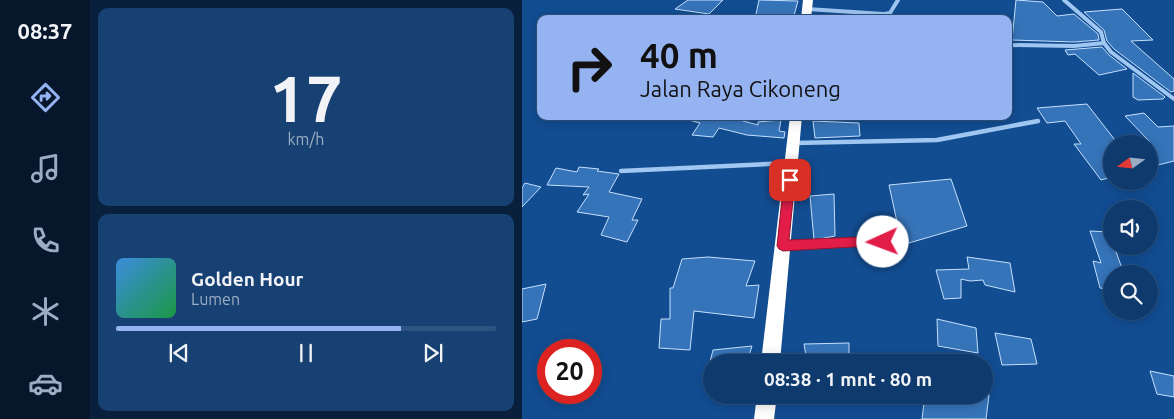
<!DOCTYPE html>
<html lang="id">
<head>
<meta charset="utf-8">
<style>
	:root { --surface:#0e3a6e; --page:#174173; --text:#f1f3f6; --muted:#9badc2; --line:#2e5481; --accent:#95b2f1 }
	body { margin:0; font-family:Ubuntu,sans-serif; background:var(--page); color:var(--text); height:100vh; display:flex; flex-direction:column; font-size:19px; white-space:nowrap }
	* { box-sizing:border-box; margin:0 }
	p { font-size:16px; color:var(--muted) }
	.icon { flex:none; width:28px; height:28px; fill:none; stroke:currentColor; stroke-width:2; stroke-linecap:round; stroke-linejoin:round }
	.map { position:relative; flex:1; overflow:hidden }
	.panel { display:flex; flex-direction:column; gap:8px; padding:8px; background:#08203c; width:432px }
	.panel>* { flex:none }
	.hud { position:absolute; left:15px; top:15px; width:475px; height:105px; border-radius:10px; box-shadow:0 2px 12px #0003,0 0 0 1px var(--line); background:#95b2f1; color:#111; overflow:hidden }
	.needle { width:32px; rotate:255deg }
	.controls { position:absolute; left:581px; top:135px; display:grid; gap:10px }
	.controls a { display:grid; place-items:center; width:55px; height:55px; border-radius:50%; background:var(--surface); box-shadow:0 2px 12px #0003,0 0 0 1px var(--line); font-size:25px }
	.speed { position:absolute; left:15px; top:339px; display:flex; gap:10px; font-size:25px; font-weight:700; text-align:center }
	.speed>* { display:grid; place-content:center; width:65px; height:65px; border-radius:50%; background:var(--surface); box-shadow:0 2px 12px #0003,0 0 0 1px var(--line); line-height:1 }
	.speed .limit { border:8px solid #d22; background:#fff; color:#111 }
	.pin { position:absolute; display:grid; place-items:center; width:42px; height:42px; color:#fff; margin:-21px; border-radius:10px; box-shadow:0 2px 8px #0006 }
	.me { position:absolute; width:55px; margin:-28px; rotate:268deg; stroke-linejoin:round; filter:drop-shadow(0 0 4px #0008) }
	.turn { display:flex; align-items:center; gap:18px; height:105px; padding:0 20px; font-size:22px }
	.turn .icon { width:65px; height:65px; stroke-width:2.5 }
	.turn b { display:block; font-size:35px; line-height:42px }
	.panel .card { flex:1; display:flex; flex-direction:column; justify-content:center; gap:8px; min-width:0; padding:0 18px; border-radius:10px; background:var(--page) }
	.panel .dial { align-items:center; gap:0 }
	.dial b { font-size:65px; line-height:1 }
	.song { display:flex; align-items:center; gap:15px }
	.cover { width:60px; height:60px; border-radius:8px; background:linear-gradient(135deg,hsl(210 70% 55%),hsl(140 70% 35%)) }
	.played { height:5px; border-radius:2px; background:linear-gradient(90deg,var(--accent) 75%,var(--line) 75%) }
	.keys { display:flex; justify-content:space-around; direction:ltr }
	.trip { position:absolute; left:181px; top:354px; width:290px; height:50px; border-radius:25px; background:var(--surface); box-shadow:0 2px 12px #0003,0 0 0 1px var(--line); font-weight:700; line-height:50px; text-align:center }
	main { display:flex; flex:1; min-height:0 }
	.tab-bar { display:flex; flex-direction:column; width:90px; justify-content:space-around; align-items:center; background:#06172c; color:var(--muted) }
	.tab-bar .icon { width:35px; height:35px }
	.tab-bar .current { color:var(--accent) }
	.tab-bar b { font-size:22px; color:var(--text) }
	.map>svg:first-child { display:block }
	.building { fill:#3674b9; stroke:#c6e0fd }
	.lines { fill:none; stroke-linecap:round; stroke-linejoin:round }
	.lane { stroke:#9fc7f2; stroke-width:4.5 }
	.street-far1 { stroke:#9fc7f2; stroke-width:4 }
	.street { stroke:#9fc7f2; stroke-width:4.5 }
	.highway { fill:#fff; fill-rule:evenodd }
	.route { fill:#e11d48; stroke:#92132f }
</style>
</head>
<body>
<main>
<nav class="tab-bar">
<b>08:37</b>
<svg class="icon current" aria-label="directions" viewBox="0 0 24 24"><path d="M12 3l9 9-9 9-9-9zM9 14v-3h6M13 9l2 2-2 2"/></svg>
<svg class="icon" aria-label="music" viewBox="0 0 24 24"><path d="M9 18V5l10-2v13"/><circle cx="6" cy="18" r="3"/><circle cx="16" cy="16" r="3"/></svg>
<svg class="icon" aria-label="phone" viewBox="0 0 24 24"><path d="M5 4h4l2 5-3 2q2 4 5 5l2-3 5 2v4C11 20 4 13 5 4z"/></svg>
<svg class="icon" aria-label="climate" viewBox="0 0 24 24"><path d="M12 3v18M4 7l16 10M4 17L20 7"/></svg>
<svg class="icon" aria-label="car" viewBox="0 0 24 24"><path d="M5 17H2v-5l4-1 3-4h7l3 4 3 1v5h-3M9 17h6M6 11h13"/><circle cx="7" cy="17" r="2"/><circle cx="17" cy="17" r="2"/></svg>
</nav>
<section class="panel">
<div class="card dial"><b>17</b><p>km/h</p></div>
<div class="card">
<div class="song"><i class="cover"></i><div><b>Golden Hour</b><p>Lumen</p></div></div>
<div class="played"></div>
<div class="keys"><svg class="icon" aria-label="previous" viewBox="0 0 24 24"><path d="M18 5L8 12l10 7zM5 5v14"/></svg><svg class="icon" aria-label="pause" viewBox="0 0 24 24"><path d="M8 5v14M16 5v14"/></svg><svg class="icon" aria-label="next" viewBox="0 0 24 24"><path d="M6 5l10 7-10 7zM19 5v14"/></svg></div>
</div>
</section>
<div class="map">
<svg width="652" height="419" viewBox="0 0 652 419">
	<rect width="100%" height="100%" fill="#124d92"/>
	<path class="building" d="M166,0H201L187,14L153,9Z
		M237,0L276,1L271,19H233Z
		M494,0L521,2L535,16L552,14L576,34L577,40L552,42L490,40Z
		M600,9L631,40L609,41L652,79V91L649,92L592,49L585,41L582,30L562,12Z
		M580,47L587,55L605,69L577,75L553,54L546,55L543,50Z
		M611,73L643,97L641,99L616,100L611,97Z
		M565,104L596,144H590V177L579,180L552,144H559L543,121L525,123L515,108Z
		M622,113L636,127L652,126V161L628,167V142L603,116Z
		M167,116H203L236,125V122L259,120L257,131L263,132L262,138L225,135L197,128L191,137L170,135L178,123L167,120Z
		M291,121L337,123L338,136L293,138Z
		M57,167L77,169L75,171L97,174L87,192L120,199L110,220H116L105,242L79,235L87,217L55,212L67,194L61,195L67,187L25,185L34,168L55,172Z
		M429,179L445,226L380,245L367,185Z
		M3,183L19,187L0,207V188Z
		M312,194L313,236L292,240L288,196Z
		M568,231L587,232L590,246H592L602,274H590V290L578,288L571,261L579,263Z
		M186,257L233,261L224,286L237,285L232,318L172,311L168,350L137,348L139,319H148V288H151L160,259Z
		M445,257L488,263L493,292L463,285L461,280L448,281L439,279V298L422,299L414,270L447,269Z
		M24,284L15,319L0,322V289Z
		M415,319L454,328L456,353L416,346Z
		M473,333L509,339L515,364L480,365Z
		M327,343V362H285L282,344Z
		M230,346L225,362H188L191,350Z
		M628,371L652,376V397L635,394Z
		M403,395H467L464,419H400Z"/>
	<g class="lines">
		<path class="lane" d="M266,245L361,242"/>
		<path class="street-far1" d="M542,0L579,32L582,43L589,52L652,99
			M285,9L362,14L368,13L376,0
			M486,45L552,46L582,43"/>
		<path class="street" d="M272,143L415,140L516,121
			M99,171L269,163"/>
		<path class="highway" d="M281,0H291L289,19H279Z
			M268,116H280L258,362H239Z
			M235,395H255L252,419H232Z"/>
	</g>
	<path class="route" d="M268,175L273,180L267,240L361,236L366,238L367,242L366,245L261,251L257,249L255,246L262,180Z"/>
</svg>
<div class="controls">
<a><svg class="needle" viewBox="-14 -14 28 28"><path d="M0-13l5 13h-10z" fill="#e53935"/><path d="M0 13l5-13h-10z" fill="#9badc2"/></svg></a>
<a><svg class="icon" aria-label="sound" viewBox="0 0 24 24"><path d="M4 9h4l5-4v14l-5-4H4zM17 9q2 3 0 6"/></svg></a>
<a><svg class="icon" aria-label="search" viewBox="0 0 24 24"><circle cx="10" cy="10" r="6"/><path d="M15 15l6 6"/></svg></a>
</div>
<div class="speed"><div class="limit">20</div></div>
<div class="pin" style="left:268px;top:180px;background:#d93025"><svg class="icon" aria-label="arrive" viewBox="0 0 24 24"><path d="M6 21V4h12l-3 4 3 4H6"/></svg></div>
<svg class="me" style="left:361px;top:242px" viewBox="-20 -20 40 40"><circle r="19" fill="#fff"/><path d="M0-13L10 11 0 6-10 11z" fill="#e11d48"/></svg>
<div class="trip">08:38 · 1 mnt · 80 m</div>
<div class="hud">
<div class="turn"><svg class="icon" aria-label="right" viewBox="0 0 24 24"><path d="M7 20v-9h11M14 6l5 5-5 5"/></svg><div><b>40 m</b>Jalan Raya Cikoneng</div></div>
</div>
</div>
</main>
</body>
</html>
